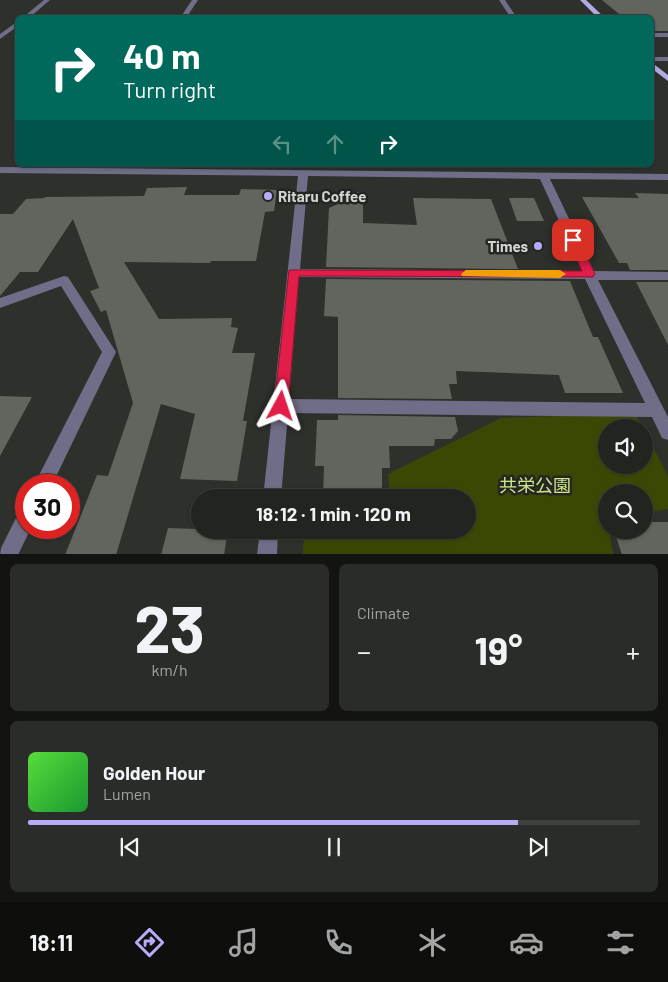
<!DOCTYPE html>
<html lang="en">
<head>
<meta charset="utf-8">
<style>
	:root { --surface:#222420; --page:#2a2c29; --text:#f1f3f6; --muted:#a2a4a5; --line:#3f413e; --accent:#b6acf8 }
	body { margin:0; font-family:Barlow,"Noto Sans JP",sans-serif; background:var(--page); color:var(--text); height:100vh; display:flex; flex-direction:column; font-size:19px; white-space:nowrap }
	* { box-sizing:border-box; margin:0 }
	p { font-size:16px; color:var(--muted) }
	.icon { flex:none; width:28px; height:28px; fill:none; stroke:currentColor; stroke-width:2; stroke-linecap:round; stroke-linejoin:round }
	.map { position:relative; height:554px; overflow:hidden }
	.sheet { display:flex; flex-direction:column; gap:10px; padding:10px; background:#131412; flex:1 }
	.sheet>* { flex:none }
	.banner { position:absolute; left:15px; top:15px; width:639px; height:152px; border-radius:8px; box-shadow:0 1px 4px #0004,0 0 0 1px var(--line); background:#00695c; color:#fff; overflow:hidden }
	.tools { position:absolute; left:598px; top:419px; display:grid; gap:10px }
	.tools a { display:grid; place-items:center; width:55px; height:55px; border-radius:50%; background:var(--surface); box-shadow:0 1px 4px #0004,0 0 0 1px var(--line); font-size:25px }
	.speed { position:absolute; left:15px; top:474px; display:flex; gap:10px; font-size:25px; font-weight:700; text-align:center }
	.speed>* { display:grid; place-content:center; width:65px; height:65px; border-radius:50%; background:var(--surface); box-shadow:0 1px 4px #0004,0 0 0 1px var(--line); line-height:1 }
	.speed .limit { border:8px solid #d22; background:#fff; color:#111 }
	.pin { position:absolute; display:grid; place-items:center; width:42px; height:42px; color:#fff; margin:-21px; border-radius:10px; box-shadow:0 2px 8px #0006 }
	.me { position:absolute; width:55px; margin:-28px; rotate:5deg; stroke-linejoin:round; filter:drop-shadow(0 0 4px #0008) }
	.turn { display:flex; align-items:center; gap:18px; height:105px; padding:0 25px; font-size:22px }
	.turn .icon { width:65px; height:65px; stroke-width:2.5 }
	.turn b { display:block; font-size:35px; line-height:42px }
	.lanes { display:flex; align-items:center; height:48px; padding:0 25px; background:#0003; justify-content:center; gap:25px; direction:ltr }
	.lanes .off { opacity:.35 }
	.big { font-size:38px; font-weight:700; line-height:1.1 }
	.sheet .card { flex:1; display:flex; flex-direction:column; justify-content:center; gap:8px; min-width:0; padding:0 18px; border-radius:8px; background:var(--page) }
	.sheet .dial { align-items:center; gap:0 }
	.dial b { font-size:65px; line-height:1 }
	.song { display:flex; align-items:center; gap:15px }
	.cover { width:60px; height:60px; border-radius:8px; background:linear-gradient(135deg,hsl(110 70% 55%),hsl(130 70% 35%)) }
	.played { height:5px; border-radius:2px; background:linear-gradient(90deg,var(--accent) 80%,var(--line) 80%) }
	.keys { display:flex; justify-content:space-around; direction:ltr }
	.heat { display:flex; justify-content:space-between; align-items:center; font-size:28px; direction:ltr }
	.sheet .tiles { flex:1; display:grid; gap:10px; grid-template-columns:1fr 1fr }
	.card:last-child { grid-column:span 2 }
	.trip { position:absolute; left:191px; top:489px; width:285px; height:50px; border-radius:25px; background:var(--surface); box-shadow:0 1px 4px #0004,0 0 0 1px var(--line); font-weight:700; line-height:50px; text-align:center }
	.menu { display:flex; height:80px; justify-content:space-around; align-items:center; background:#0e0e0d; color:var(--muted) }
	.menu .icon { width:35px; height:35px }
	.menu .active { color:var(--accent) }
	.menu b { font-size:22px; color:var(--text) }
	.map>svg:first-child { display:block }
	.green { fill:#3b4805 }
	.building { fill:#62645e }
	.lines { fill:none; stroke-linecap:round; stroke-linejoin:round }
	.minor { fill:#706d89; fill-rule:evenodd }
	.major { fill:#b1abe3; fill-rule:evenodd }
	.route { fill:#e11d48; stroke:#92132f }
	.slow { fill:#f59e0b }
	.poi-dot { fill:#b6acf8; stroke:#242621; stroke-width:2 }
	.labels { text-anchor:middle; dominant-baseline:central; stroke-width:5; stroke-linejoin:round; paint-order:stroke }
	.poi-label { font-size:15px; font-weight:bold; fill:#d5d6d3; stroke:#242621; text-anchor:start }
	.near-park-label { font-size:18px; fill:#cde687; stroke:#242621 }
</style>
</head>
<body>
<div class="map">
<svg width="668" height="555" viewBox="0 0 668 555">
	<rect width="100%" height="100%" fill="#2e302b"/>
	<path class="green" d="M635,413L642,427L606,428V465H644V430L668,476V509L644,513V492H606V530H609L613,554L303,555L304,530H468V498L390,497L388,474L501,418Z"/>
	<path class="building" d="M602,0H668V31H651V18H624Z
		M187,187L184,195H239L241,189L277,190L274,211L265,212L256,261H211L210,263L124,262L159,319L232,318L231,327L238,328L232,353H255L243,421H247L237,481L180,479L195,414L161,404L116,555H65L97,475L108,476L133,403L106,310L101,312L90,291L99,288L73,219L38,272H20L0,296V214H13L26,199L44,198L46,197L144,196L147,188Z
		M339,192H363V223L417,225L413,198L491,199L518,269L326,267L329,208L338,204Z
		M635,193L668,194V270H630L627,263H619L582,197L639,198Z
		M509,198H534L544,221H517Z
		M326,279L570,281L593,337H598L623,393H565L559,375L456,371L457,384H449L452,399L338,398V317L324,316Z
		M636,282H668V345Z
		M0,396L32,397L0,456Z
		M338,415L455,417L458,431L451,439H435L434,446H389L390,468H382V498H323L324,466H315L317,420H338Z
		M644,522H668V555H622L614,530H644Z
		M168,528L228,530L224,555H161Z"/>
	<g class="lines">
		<path class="minor" d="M44,0H50L29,18H22Z
			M192,0H198L186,18H180Z
			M499,0H505L517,18H511Z
			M18,21V26L0,39V34Z
			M651,33H668V37H651Z
			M651,57H668V61H651Z
			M0,167L668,174V180L550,179L594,271L668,272V280H598L668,417V440L662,438L652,417L288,413L281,498H263L298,176L0,173ZM308,176L540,179L582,271L300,269ZM299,277L585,279L645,403L289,399Z
			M64,276L68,277L116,352L52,485H34L102,352L61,286L0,308V298Z
			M26,509V528H31L18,555H0L1,548L19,512Z
			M260,530H278L277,555H257Z"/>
		<path class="major" d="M580,0H586L605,18H598Z
			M651,62L668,75V81L651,68Z"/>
	</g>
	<path class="route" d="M573,236L578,240L595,274L593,277L299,276L288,406L286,411L281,413L276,411L274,406L289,270L582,271L568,240Z"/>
	<path class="slow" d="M466,270H560L566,274L560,278L462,276L461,274Z"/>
	<g class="poi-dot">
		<circle cx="268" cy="196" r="5"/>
		<circle cx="538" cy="246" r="5"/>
	</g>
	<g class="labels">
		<g class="poi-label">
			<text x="278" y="196">Ritaru Coffee</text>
			<text x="528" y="246" text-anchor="end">Times</text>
		</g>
		<g class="near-park-label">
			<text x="535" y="485">共栄公園</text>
		</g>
	</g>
</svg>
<div class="tools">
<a><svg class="icon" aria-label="sound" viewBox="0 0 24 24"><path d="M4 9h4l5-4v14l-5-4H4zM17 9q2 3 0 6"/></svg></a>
<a><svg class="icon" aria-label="search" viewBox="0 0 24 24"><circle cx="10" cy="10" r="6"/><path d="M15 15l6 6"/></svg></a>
</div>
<div class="speed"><div class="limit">30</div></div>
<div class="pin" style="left:573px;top:240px;background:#d93025"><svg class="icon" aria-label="arrive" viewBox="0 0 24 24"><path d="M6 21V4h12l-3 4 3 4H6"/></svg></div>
<svg class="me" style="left:281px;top:406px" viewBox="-20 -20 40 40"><path d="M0-17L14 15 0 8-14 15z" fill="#e11d48" stroke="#fff" stroke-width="4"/></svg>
<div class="trip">18:12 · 1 min · 120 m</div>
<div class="banner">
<div class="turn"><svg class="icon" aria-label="right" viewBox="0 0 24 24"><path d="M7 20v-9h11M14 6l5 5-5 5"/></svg><div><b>40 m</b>Turn right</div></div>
<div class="lanes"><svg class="icon off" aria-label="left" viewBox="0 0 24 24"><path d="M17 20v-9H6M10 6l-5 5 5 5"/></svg><svg class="icon off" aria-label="ahead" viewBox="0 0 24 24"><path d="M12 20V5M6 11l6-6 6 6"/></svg><svg class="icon" aria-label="right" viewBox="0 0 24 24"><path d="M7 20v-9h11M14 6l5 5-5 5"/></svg></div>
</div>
</div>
<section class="sheet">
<div class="tiles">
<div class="card dial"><b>23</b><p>km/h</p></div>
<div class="card"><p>Climate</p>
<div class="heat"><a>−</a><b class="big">19°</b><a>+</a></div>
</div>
<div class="card">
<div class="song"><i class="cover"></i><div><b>Golden Hour</b><p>Lumen</p></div></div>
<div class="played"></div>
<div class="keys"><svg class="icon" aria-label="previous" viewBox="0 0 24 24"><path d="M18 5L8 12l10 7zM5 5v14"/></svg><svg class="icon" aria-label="pause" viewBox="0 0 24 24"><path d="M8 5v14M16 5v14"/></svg><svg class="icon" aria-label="next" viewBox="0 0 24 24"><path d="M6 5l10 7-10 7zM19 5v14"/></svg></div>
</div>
</div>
</section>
<nav class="menu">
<b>18:11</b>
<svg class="icon active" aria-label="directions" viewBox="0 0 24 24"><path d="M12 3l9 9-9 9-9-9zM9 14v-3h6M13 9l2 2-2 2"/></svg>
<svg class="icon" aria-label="music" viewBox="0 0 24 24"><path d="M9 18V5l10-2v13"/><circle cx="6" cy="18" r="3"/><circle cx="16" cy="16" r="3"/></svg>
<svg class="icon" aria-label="phone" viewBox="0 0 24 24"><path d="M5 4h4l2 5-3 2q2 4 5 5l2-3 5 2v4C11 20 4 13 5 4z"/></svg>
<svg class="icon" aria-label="climate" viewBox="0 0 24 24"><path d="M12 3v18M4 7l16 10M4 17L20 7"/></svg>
<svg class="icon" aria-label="car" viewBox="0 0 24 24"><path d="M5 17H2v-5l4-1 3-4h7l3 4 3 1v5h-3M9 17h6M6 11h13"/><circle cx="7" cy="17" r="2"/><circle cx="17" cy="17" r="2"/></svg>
<svg class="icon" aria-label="filters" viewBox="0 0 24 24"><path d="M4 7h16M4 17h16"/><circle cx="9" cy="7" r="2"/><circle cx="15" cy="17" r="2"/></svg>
</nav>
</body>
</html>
